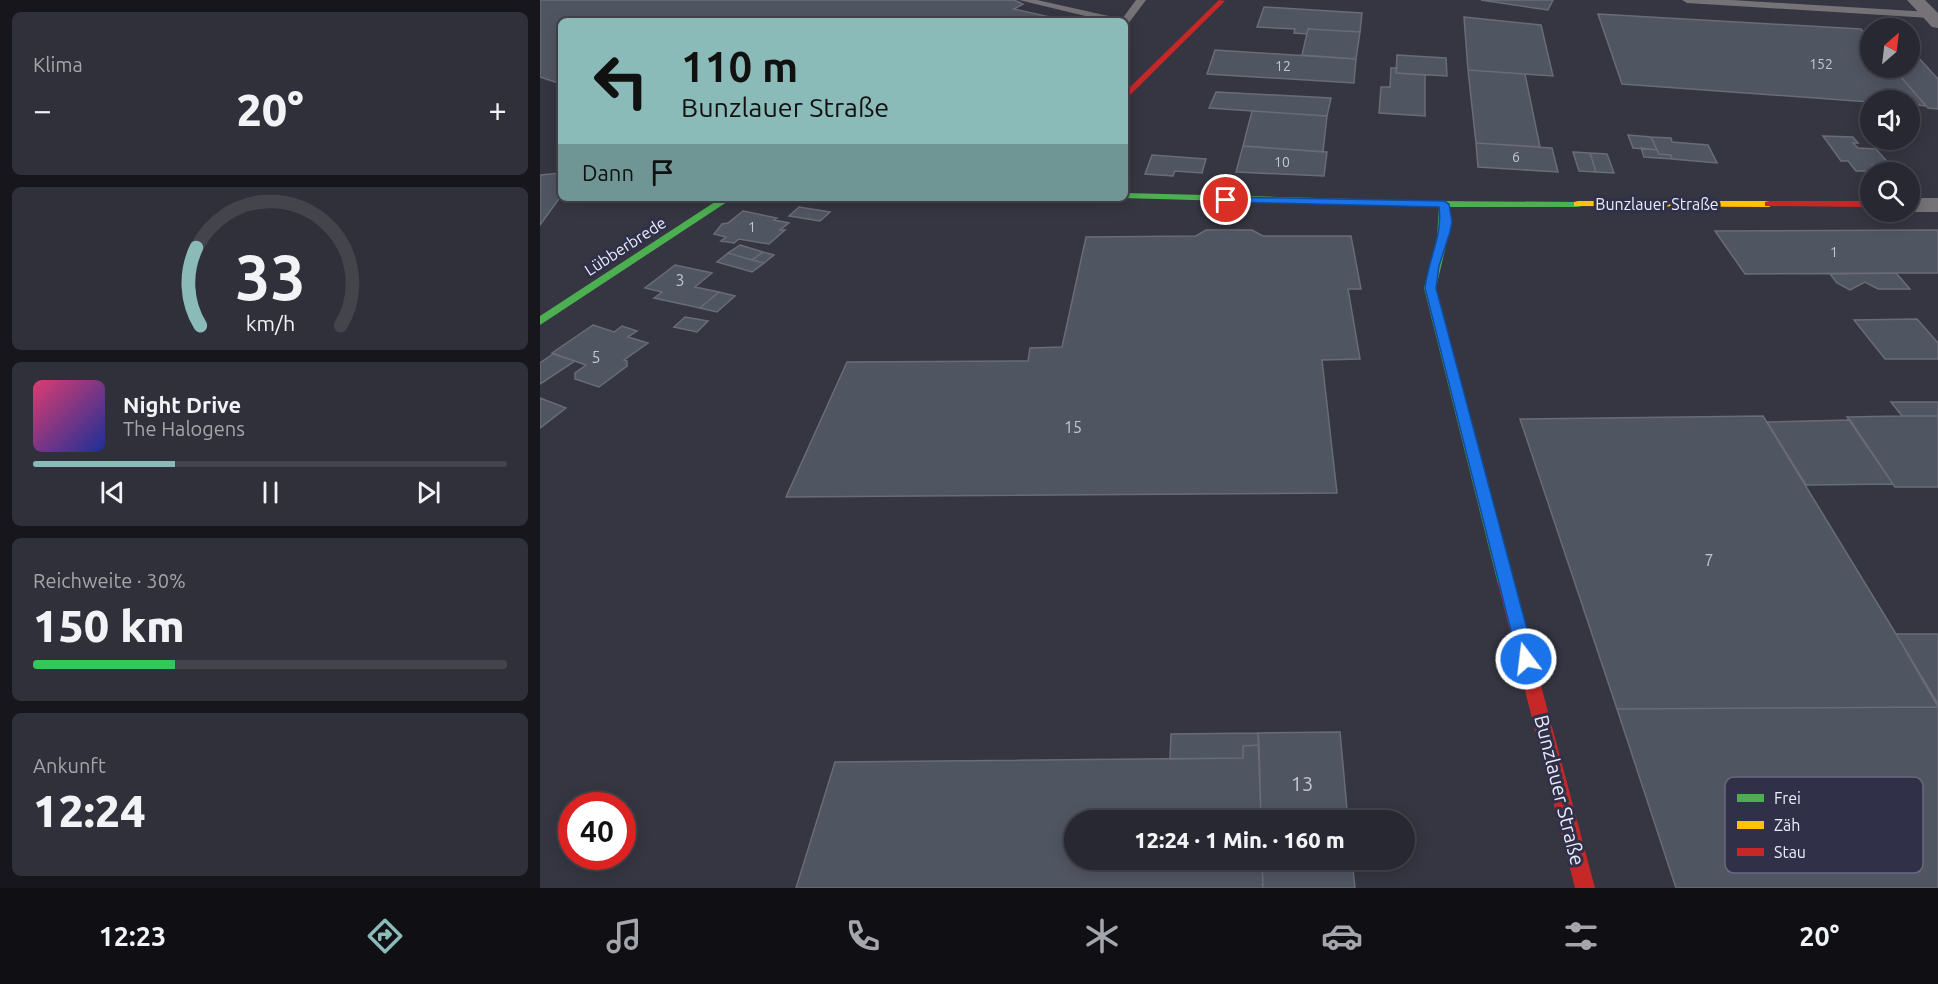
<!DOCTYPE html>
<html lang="de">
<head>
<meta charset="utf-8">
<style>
	:root { --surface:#282832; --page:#30303a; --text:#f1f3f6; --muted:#a5a6ac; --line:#44444d; --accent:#8bbbb9 }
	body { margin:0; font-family:Ubuntu,sans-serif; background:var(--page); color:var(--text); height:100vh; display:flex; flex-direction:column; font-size:22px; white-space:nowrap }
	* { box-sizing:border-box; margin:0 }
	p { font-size:20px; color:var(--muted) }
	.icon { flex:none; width:33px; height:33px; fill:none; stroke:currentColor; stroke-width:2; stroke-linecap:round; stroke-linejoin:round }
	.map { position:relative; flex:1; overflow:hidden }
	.details { display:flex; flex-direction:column; gap:12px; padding:12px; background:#16161c; width:540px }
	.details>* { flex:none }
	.hud { position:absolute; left:18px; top:18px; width:570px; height:183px; border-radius:9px; box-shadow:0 3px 15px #0003,0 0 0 2px var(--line); background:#8bbbb9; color:#111; overflow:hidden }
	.needle { width:39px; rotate:28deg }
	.buttons { position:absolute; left:1320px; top:18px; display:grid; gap:12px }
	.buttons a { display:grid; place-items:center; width:60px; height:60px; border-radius:50%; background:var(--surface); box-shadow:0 3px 15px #0003,0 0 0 2px var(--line); font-size:30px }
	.speed { position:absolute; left:18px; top:792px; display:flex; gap:12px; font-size:30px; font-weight:700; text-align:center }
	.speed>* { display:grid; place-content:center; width:78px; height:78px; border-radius:50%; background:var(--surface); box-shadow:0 3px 15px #0003,0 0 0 2px var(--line); line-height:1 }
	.speed .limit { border:9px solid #d22; background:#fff; color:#111 }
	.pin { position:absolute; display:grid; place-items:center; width:51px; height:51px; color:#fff; margin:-26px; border:3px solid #fff; border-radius:50%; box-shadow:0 2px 6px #0007 }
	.me { position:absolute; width:66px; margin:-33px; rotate:345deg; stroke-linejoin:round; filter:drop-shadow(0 0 4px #0008) }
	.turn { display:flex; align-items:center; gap:21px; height:126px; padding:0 24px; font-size:27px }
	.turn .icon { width:78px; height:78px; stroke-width:2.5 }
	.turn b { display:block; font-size:42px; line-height:51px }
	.then { display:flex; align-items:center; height:57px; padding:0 24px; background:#0003; gap:12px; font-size:22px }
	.big { font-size:45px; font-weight:800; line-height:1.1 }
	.details .tile { flex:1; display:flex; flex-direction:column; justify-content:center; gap:9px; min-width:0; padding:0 21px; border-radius:9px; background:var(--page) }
	.details .dial { align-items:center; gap:0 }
	.dial svg { height:156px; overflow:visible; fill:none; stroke:var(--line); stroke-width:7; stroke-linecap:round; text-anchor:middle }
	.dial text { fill:var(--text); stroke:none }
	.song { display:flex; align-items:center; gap:18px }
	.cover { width:72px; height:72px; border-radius:9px; background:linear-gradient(135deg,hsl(340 70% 55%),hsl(230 70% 35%)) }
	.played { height:6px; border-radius:3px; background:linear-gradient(90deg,var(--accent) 30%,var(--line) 30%) }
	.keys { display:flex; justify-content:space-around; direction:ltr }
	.heat { display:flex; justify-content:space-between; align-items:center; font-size:33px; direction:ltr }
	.charge { height:9px; border-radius:4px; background:linear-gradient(90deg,#34c759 30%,var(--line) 0) }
	.trip { position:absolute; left:524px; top:810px; width:351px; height:60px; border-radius:30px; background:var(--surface); box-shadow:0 3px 15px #0003,0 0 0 2px var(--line); font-weight:800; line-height:60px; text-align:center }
	.dock { display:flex; height:96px; justify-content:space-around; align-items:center; background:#101014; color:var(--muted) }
	.dock .icon { width:42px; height:42px }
	.dock .selected { color:var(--accent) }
	.dock b { font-size:27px; color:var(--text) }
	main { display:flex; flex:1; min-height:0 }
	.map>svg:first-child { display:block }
	.building { fill:#505562; stroke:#696c76; stroke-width:1.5 }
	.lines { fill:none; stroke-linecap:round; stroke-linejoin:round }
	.lane { fill:#757378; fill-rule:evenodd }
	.street { fill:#757378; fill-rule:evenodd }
	.fast { fill:#4caf50; fill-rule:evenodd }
	.slow { fill:#ffc107; fill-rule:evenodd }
	.jam { fill:#c62828; fill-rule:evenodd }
	.route { fill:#1a73e8; stroke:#114b97; stroke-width:1.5 }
	.labels { text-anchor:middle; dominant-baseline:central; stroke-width:6; stroke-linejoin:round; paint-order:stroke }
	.far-number-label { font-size:14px; fill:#c4c6d5 }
	.far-street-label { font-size:16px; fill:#ebecfb; stroke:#303148 }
	.number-label { font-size:16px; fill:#c4c6d5 }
	.near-number-label { font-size:20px; fill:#c4c6d5 }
	.street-label { font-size:20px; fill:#ebecfb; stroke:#303148 }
	.key { fill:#303148; stroke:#68697e; stroke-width:1.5 }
	.key-label { font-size:16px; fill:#ebecfb }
</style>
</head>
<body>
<main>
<section class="details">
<div class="tile"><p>Klima</p>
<div class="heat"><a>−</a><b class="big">20°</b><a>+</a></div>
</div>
<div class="tile dial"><svg viewBox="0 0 100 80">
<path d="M14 69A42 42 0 1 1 86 69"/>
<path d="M14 69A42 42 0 0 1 12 29" stroke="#8bbbb9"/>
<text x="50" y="56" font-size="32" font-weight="700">33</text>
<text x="50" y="72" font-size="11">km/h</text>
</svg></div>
<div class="tile">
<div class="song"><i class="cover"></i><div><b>Night Drive</b><p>The Halogens</p></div></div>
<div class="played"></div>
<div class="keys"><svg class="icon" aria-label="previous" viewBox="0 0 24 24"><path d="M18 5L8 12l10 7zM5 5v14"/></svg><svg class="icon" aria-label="pause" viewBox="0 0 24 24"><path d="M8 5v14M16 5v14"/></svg><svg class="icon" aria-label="next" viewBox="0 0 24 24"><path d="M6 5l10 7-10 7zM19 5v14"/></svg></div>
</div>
<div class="tile"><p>Reichweite · 30%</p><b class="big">150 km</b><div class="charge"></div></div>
<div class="tile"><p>Ankunft</p><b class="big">12:24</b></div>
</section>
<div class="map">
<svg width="1398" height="888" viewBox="0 0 1398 888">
	<rect width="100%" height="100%" fill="#363642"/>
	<path class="building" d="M0,0H474L483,4L474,9L528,21H21V84L0,77Z
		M941,0H1013L1008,10Z
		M724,7L822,13L820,32L768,29L767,34L754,33L755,29L717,27Z
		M1058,14L1321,29L1330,41V68H1353L1386,106L1370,104V100L1330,102L1082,84Z
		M924,17L1001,25L1013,76L928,70Z
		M768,29L820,32L816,59L762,55Z
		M675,50L816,59L814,83L667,74Z
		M857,55L906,58L907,76L856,73Z
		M1370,56H1377L1398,79V109L1388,108L1353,68H1370Z
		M851,68H857L856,73L885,75V116L839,113L841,87H850Z
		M928,70L985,74L1000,147L936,143Z
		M676,92L791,98L787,116L669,108Z
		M712,111L787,116L783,152L703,146Z
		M1088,135L1111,137L1117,150L1093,148Z
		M1283,136L1313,137L1318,143H1313L1318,148L1336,149L1351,166L1332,165L1337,171H1316L1308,161H1301Z
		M1111,137L1131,138L1132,142L1168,145L1177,163L1132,159L1131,155L1119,154Z
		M936,143L1012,148L1018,172L938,167Z
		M703,146L787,152L784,176L696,172Z
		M1101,148L1117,150L1119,154L1131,155L1132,159L1104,157Z
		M1033,152L1050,153L1056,172L1039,171Z
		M1050,153L1067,154L1074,173L1056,172Z
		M612,155L666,159L662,173L635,171L633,176L605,174Z
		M21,173V196L0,225V175Z
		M259,207L290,212L280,221L249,216Z
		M203,211L237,218L234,220L249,223L240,230H245L229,244L199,239L194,243L181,241L186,237L174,234L182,224L188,223Z
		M666,230H712L723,236H811L821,289H808L820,359L782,360L797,493L246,497L307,362L488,361L490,348L522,347L546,237L656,236Z
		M1398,230V273H1356L1205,274L1175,231Z
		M200,245L223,252L212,260L188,253Z
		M223,252L234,255L224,263L212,260Z
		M188,253L212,260L224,263L212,272L177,262Z
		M135,265L172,273L155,287L179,292L160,308L114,298L122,292L105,288Z
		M1356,273L1370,289H1338L1325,282L1310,290L1297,283L1290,274Z
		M179,292L195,296L177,312L160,308Z
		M145,317L168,321L157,332L134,327Z
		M1377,319L1398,343V359H1345L1314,320Z
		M53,325L74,332L82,326L97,331L88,337L108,343L84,360L87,361V366L59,387L35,379V373L46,365L12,353Z
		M13,354L35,361L0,384V363Z
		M0,398L26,408L0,428Z
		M1351,402H1398V416H1362Z
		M1223,416L1356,634L1398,707L1077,709L980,419Z
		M1362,416H1398V487H1355L1307,417Z
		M1310,420L1353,484L1266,485L1227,422Z
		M1356,634H1398V704Z
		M1398,707V888H1136L1077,709Z
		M800,732L808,820H721L718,733Z
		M718,733L719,745L703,746V758L630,759L631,734Z
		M719,745L721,820H534V860H722L723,888H256L295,762L703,758V746Z
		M722,860H812L815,888H723Z"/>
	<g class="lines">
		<path class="lane" d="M479,0H497L582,19L596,0H606L588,24L585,25V21H566Z
			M1142,0H1192L1390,12L1395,15L1390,18L1147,3Z"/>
		<path class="street" d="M1367,0H1385L1398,13V28L1392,27Z
			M1370,198H1398V212H1367H1370Z"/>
		<path class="fast" d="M585,193L892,201L1042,202V206L1038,207H909L908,237L896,288L974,584L972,589L966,591L960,589L958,584L884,288L897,237L899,207L582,198H585Z
			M181,198H193L0,325V316Z"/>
		<path class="slow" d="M1038,201H1229L1234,204L1229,207L1034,206V202Z"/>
		<path class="jam" d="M679,0L685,1L585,100V92Z
			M1229,201H1330V207L1225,206V202Z
			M966,577L972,579L974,584L1055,888H1035L958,584L960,579Z"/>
	</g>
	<path class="route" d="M683,197L904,201L909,204L912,222L910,232L899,266L896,288L995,659L992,664L986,667L980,664L978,659L885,288C888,260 903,235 899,207L686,202L681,200Z"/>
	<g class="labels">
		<g class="far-number-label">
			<text x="1281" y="64">152</text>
			<text x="743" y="66">12</text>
			<text x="976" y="157">6</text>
			<text x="742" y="162">10</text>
			<text x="212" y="227">1</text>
			<text x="1294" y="252">1</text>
		</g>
		<g class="far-street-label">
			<text x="1117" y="204">Bunzlauer Straße</text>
			<text transform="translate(85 246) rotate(-33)">Lübberbrede</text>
		</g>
		<g class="number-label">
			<text x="140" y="280">3</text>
			<text x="56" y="357">5</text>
			<text x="533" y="427">15</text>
			<text x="1169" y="560">7</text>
		</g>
		<g class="near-number-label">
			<text x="762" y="783">13</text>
		</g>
		<g class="street-label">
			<text transform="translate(1020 790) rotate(76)">Bunzlauer Straße</text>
		</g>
	</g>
	<rect x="1185" y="777" width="198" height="96" rx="9" class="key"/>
	<rect x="1197" y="794" width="27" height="8" fill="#4caf50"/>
	<rect x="1197" y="821" width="27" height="8" fill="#ffc107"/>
	<rect x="1197" y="848" width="27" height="8" fill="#c62828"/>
	<g class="key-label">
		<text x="1234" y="804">Frei</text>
		<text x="1234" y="831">Zäh</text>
		<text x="1234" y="858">Stau</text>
	</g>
</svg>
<div class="buttons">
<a><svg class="needle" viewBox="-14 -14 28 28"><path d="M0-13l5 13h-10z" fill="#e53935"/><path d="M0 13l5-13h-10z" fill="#a5a6ac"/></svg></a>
<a><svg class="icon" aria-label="sound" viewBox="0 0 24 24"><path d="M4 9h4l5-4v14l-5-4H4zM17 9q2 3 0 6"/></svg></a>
<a><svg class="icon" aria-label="search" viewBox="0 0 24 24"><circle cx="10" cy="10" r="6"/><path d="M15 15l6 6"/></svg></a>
</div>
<div class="speed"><div class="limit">40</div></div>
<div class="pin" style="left:686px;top:200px;background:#d93025"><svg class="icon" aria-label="arrive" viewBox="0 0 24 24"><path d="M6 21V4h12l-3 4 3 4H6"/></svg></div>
<svg class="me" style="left:986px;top:659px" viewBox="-20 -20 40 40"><circle r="17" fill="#1a73e8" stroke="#fff" stroke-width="3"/><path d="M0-11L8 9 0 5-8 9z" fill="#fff"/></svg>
<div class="trip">12:24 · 1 Min. · 160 m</div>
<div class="hud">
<div class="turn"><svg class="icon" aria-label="left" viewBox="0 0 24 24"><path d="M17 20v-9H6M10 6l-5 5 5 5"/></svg><div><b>110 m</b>Bunzlauer Straße</div></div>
<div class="then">Dann<svg class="icon" aria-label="arrive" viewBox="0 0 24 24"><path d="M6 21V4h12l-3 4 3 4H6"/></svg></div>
</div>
</div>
</main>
<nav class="dock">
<b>12:23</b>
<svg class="icon selected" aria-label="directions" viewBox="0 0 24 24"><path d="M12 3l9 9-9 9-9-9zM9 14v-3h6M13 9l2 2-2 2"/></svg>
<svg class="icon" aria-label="music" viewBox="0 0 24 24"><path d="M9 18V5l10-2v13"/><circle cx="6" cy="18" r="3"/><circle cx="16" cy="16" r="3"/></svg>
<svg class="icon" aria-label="phone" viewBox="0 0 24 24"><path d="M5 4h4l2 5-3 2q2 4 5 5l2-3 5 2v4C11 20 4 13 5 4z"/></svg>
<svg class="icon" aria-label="climate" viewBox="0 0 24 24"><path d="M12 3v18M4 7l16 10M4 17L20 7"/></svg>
<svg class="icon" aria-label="car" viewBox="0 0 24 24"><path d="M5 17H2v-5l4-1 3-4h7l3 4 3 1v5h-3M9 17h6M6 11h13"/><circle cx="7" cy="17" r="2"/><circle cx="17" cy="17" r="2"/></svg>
<svg class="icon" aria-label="filters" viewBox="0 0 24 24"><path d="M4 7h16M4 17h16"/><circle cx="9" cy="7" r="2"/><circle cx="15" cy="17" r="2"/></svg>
<b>20°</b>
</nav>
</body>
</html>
